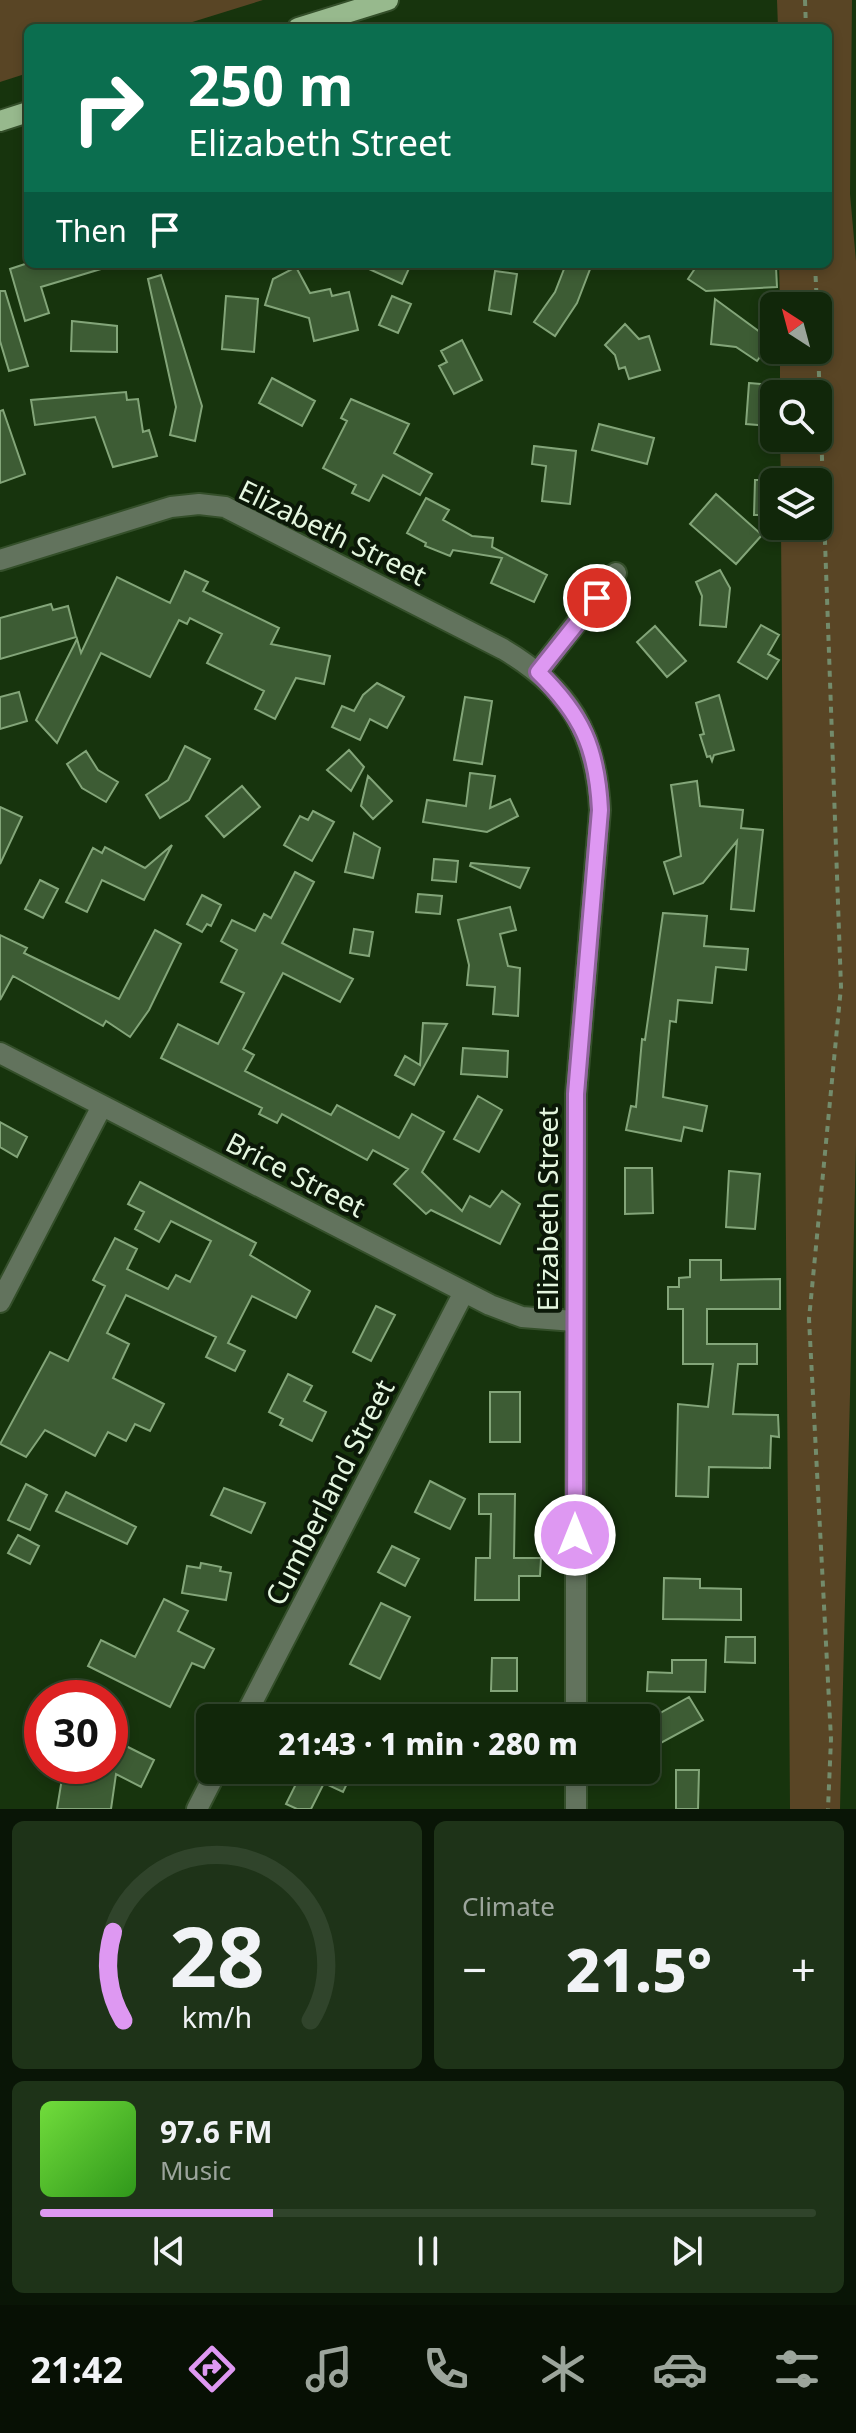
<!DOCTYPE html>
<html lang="en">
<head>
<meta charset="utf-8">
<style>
	:root { --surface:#11270a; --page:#1e3318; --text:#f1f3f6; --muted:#9ca59c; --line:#30442b; --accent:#de98f2 }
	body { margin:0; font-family:"Noto Sans",sans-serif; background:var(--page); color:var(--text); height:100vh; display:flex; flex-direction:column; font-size:30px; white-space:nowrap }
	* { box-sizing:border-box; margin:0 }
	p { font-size:26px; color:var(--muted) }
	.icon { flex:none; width:44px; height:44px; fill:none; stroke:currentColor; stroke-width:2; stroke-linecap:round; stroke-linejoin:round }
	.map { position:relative; height:1809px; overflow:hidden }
	.sheet { display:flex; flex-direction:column; gap:12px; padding:12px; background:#091506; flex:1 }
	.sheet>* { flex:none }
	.top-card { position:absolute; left:24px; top:24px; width:808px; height:244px; border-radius:12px; box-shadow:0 4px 12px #0003,0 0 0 2px var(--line); background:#0b6e4f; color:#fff; overflow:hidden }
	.needle { width:52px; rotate:324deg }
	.controls { position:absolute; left:760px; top:292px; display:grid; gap:16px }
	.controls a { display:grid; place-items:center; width:72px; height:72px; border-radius:12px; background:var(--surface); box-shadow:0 4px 12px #0003,0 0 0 2px var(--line); font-size:40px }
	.speed { position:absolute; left:24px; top:1680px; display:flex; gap:16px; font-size:40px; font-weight:700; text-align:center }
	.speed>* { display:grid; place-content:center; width:104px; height:104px; border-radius:50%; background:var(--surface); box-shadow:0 4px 12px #0003,0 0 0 2px var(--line); line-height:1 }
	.speed .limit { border:12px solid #d22; background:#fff; color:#111 }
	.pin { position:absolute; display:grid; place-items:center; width:68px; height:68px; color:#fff; margin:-34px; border:4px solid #fff; border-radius:50%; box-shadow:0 2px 8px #0007 }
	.me { position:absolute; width:88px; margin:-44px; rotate:0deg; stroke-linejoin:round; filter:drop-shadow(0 0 6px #0008) }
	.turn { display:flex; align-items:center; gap:28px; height:168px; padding:0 32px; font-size:36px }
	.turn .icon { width:104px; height:104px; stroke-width:2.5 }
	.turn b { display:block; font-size:56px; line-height:68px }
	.then { display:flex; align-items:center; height:76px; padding:0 32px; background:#0003; gap:16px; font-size:30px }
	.big { font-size:60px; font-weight:800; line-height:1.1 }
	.sheet .tile { flex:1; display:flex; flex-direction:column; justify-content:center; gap:12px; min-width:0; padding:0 28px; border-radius:12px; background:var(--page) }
	.sheet .dial { align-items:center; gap:0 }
	.dial svg { height:208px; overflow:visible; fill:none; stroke:var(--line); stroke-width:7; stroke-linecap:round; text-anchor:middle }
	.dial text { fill:var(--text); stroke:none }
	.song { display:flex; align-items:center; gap:24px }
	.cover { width:96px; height:96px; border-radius:12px; background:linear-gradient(135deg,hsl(100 70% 55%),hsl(110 70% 35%)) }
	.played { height:8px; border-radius:4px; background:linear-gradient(90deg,var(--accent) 30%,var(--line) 30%) }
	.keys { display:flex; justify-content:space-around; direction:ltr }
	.heat { display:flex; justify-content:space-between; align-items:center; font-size:44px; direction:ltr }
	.sheet .tiles { flex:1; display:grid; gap:12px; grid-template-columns:1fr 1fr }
	.tile:last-child { grid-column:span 2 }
	.trip { position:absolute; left:196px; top:1704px; width:464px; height:80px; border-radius:12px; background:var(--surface); box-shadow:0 4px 12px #0003,0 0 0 2px var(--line); font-weight:800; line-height:80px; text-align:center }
	.tab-bar { display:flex; height:128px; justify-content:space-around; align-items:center; background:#071004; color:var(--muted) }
	.tab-bar .icon { width:56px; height:56px }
	.tab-bar .current { color:var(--accent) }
	.tab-bar b { font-size:36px; color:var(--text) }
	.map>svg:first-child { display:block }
	.green { fill:#594525 }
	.building { fill:#3d5c34; stroke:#83a579; stroke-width:2 }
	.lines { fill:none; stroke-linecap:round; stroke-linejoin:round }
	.minor-casing { stroke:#344f2a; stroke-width:24 }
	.major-casing { stroke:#344f2a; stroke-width:24 }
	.path { stroke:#738b6b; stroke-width:4; stroke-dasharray:6 6; stroke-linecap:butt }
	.minor { stroke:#62735d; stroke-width:20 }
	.major { stroke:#97b98d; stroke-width:20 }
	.route-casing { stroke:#90639d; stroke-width:20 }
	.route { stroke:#de98f2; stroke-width:14 }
	.labels { text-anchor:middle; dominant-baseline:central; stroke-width:8; stroke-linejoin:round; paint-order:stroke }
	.street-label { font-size:28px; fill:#e4f6df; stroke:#0b1808 }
</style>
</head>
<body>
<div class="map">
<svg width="856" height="1809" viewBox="0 0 856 1809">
	<rect width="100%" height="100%" fill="#17340d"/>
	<path class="green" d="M0,0H263L173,28H28V73L0,82Z
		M777,0H852L850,194L856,261V1146L840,1809H790L781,526H818V482H781L780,438H818V394H780V350H818V306H780L779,264H828V28H778Z"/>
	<path class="building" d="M25,264H100L101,269L41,287L49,313L25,321L10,269Z
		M358,264H411L402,284Z
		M566,264H592L577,303L555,336L534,322L555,292Z
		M698,264H728L737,269L776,267L777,287L706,291L688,279Z
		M296,267L310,293L330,289L332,296L349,292L358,330L314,341L309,318L265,305L273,279Z
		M495,271L517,274L511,314L489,310Z
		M161,275L202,406L195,441L170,435L176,407L148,279Z
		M0,291H5L28,366L9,371L0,341Z
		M226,296L258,299L254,352L222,349Z
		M392,296L411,304L398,333L379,325Z
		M715,299L772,341L757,361L736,347L711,344Z
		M72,321L117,326V352L71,351Z
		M625,324L639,339L649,336L660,370L629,379L625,367L619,369L615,355L605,345Z
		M462,340L482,380L454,394L439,366L447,362L441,351Z
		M272,378L315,401L302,426L259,403Z
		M749,383L773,385L769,426L746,424Z
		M126,392L127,400L138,399L143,432L149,430L157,456L113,467L95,417L35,425L31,400Z
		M351,399L409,424L394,453L432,474L420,495L383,475L369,501L352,493L356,485L323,468L347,421L341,418Z
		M3,410L25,474L0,483V411Z
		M599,424L654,438L647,464L592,450Z
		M534,446L576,451L570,504L542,501L546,466L532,464Z
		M755,480H774V515H754Z
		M716,494L762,535L736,564L690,524Z
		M426,498L449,510L443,520L472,536L493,538L492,547L547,575L534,602L491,583L502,558L453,550L450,556L425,546L426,543L407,533Z
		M720,570L730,588L726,627L700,625L702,596L696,582Z
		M185,571L208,582L203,591L279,628L271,644L330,656L324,684L296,678L275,719L255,709L264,691L207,663L222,634L190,618L187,624L179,620L150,677L101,653L57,743L36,720L77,639L81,653L117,577L170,603Z
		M51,604L53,610L68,606L76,637L0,659V618Z
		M761,625L779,635L768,654L779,660L767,679L738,662Z
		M655,626L686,661L667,677L637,642Z
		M377,683L404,697L387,728L370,719L360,740L332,727L342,706L354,711L363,695Z
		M19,692L27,721L0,729V697Z
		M719,695L734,750L714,755L712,761L710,756L707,757L700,735L704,734L696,703Z
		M465,697L492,701L482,764L454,760Z
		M185,746L210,759L189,800L160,818L146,795L168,780Z
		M349,750L364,767L351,791L327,770Z
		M86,751L98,770L118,782L106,802L82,788L67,764Z
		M470,773L495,776L490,808L510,799L518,816L487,832L423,822L427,800L466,806Z
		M368,776L392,801L373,819L361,806Z
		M697,781L700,806L743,810L741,828L763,830L754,911L731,909L737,841L703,883L674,894L664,862L681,856L671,785Z
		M242,786L260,807L224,837L206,816Z
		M0,807L22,817L0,864Z
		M313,811L334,822L312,861L284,845L300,816L308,820Z
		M354,833L380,848L373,878L345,872Z
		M172,845L144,900L102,880L87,912L66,902L93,848L102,853L105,847L145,868Z
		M434,859L458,861L456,882L432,880Z
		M471,863L529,868L520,888L470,866Z
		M295,872L314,882L282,943L353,979L340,1002L283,973L243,1049L254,1055L245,1071L331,1115L337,1105L399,1138L412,1114L444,1132L422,1172L462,1211L470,1196L490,1207L502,1191L520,1204L500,1244L431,1210L426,1214L394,1184L408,1169L373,1150L367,1160L282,1114L277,1123L259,1114L262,1108L161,1058L178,1024L218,1044L244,993L221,982L237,950L221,941L232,920L255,931L264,914L271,918Z
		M40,880L58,889L43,918L25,909Z
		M418,894L442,896L440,914L416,912Z
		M202,895L221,905L211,926L207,924L202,932L187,924Z
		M510,907L516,930L500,934L508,966L520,968L518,1016L493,1014L495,987L467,985L469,965L458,920Z
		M663,913L707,916L704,946L748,949L746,970L716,967L712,1003L678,1000L676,1022L670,1021L663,1097L707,1106L702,1131L684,1127L681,1141L626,1130L631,1106L636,1107L642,1039L645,1040Z
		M354,929L373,932L369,956L350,953Z
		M155,930L181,944L149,1010L130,1037L106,1021L103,1026L13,976L0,1000V935L27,948L24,953L119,999Z
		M423,1023L447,1024L414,1085L395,1075L405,1056L420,1065Z
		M463,1048L508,1051L507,1077L461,1074Z
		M478,1096L502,1110L479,1152L454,1139Z
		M0,1122L27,1137L17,1157L0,1147Z
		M625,1168H652L653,1213L625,1214Z
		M729,1171L760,1174L755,1229L726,1227Z
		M140,1182L256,1243L250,1255L310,1291L296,1318L252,1296L228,1343L245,1351L235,1371L206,1357L216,1337L126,1295L107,1333L129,1344L113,1378L164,1404L150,1431L135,1424L126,1441L108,1432L95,1456L45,1430L26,1457L0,1444L50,1352L68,1361L105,1286L93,1280L115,1238L137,1249L127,1269L168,1289L176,1275L190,1282L211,1241L171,1221L159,1242L135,1229L144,1212L128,1204Z
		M690,1260H721V1280L780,1279V1309H707V1344H757V1364H738L733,1414L778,1415L779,1437L771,1436L770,1468L709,1467L708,1497L676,1496L678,1404L708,1407L713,1364H683V1309H668V1287H679V1278L690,1277Z
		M376,1306L395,1315L371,1361L353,1352Z
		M288,1374L312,1386L304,1401L326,1412L312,1441L280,1425L283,1419L269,1412Z
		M490,1392H520V1442H490Z
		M430,1481L465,1499L450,1529L415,1512Z
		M26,1484L47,1495L30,1530L8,1520Z
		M224,1488L265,1503L251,1533L211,1515Z
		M66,1492L136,1527L127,1544L56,1511Z
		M479,1494H515L514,1558H541L540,1576H519V1600H475L476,1558H490L491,1514H479Z
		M18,1535L39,1546L30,1564L8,1553Z
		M392,1546L419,1559L405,1586L378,1572Z
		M201,1563L221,1567L220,1571L231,1573L226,1600L182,1593L187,1566L200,1568Z
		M664,1578L700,1579V1588L741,1589V1620L663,1619Z
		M164,1599L188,1611L178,1631L214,1649L204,1668L192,1663L170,1707L88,1666L101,1640L135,1657Z
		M381,1603L410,1617L380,1679L350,1664Z
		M726,1637H755V1663L725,1662Z
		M492,1658H517V1691H491Z
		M672,1660H706L705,1692L647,1691L648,1672L672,1673Z
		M689,1697L703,1720L659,1744L646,1721Z
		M110,1738L154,1760L141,1787L116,1774L111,1809H57L64,1766H110Z
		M298,1770H341L351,1775L343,1792L324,1783L311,1809H297L286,1804L302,1772Z
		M676,1770H699L698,1809H676Z"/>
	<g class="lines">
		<defs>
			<path id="minor" d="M0,560L171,507L199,504L225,507L503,649C569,688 596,733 600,810L576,1094V1718
				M538,672L616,573
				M0,1053L490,1305L522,1317L574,1321
				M0,1302L102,1106
				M244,1718L464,1292
				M576,1770V1809
				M197,1809L217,1770"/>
			<path id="major" d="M298,28L388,0
				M0,121L28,112"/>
		</defs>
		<use href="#minor" class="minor-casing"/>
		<use href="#major" class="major-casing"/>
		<path class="path" d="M805,0L806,28
			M815,264L817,306
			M818,347L841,987L809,1319L831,1739L828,1809"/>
		<use href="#minor" class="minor"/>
		<use href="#major" class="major"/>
	</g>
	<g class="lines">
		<defs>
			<path id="route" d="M575,1535L576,1094L600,810C597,748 582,715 538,672L597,598"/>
		</defs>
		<use href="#route" class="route-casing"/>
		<use href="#route" class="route"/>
	</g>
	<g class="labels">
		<g class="street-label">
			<text transform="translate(333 532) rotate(26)">Elizabeth Street</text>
			<text transform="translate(296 1174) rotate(27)">Brice Street</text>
			<text transform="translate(547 1209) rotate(-90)">Elizabeth Street</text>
			<text transform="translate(329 1492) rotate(-63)">Cumberland Street</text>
		</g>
	</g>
</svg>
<div class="controls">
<a><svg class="needle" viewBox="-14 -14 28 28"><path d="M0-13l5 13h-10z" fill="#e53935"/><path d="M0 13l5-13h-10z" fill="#9ca59c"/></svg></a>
<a><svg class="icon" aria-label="search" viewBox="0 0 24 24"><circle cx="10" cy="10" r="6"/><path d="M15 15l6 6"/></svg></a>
<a><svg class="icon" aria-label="layers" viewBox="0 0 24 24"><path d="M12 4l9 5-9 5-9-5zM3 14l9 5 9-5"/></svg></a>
</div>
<div class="speed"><div class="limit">30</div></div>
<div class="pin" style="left:597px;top:598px;background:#d93025"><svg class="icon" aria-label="arrive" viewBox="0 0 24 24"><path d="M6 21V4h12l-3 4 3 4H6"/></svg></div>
<svg class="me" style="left:575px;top:1535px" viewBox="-20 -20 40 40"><circle r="17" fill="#de98f2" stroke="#fff" stroke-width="3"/><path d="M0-11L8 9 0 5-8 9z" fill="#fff"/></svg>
<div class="trip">21:43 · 1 min · 280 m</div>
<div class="top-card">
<div class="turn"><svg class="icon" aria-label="right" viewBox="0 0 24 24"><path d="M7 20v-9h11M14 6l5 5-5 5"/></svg><div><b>250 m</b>Elizabeth Street</div></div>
<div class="then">Then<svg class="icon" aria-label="arrive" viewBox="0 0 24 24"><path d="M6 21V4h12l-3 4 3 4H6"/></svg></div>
</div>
</div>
<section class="sheet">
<div class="tiles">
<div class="tile dial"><svg viewBox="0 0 100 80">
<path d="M14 69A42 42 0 1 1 86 69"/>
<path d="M14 69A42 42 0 0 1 10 35" stroke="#de98f2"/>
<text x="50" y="56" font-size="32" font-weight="700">28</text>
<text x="50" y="72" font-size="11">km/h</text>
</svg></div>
<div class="tile"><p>Climate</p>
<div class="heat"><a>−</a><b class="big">21.5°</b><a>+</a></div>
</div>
<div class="tile">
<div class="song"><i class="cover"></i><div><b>97.6 FM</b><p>Music</p></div></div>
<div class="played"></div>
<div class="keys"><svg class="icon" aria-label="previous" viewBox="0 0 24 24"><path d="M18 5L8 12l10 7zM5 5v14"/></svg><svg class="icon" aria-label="pause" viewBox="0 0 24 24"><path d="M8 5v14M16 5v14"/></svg><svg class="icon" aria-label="next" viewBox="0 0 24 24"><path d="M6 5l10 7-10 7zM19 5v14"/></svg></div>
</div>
</div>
</section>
<nav class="tab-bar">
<b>21:42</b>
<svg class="icon current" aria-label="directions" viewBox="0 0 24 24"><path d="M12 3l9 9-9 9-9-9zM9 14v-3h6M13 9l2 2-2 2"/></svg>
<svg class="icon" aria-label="music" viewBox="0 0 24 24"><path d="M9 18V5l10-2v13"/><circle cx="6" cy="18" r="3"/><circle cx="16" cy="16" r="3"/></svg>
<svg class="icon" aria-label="phone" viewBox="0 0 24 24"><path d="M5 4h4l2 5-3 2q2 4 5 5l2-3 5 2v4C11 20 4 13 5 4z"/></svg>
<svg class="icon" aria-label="climate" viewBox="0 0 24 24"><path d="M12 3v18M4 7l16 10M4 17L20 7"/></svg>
<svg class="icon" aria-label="car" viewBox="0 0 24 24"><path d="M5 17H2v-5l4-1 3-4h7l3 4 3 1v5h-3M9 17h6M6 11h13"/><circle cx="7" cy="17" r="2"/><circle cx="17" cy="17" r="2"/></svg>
<svg class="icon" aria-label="filters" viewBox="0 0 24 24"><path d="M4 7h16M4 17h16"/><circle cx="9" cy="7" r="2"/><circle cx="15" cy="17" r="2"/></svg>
</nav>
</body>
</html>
